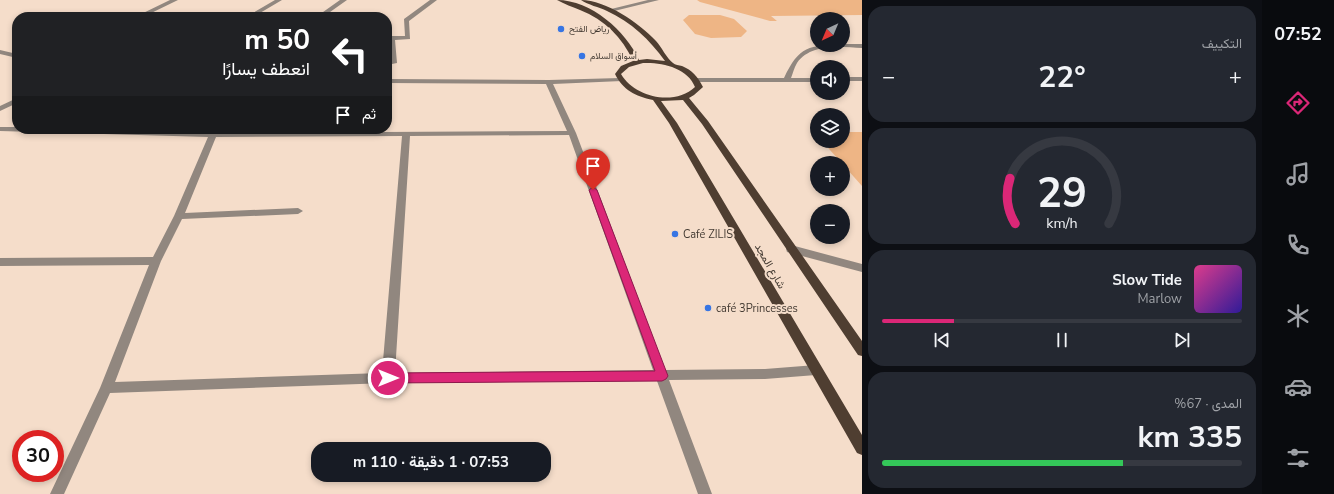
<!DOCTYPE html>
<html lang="ar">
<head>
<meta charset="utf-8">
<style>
	:root { --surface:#171b24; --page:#242831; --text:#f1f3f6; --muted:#9ea1a6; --line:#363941; --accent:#db2777 }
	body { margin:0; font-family:"Nunito Sans",Vazirmatn,sans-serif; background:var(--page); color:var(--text); direction:rtl; height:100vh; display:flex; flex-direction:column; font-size:15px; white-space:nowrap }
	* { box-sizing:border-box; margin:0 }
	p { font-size:13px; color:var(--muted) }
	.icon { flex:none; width:22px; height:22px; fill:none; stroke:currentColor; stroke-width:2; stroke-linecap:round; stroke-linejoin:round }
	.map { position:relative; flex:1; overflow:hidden; direction:ltr }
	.panel { display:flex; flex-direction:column; gap:6px; padding:6px; background:#0d0f14; width:400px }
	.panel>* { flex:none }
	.top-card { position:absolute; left:12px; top:12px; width:380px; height:122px; border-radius:16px; box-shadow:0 2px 6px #0003; direction:rtl; background:#202124; color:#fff; overflow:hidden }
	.needle { width:26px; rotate:224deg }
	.controls { position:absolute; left:810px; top:12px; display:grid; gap:8px }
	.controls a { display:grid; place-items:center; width:40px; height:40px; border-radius:50%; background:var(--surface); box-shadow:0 2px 6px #0003; font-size:20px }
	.speed { position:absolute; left:12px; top:430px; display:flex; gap:8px; font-size:20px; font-weight:700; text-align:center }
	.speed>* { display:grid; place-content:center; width:52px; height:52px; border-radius:50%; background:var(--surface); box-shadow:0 2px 6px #0003; line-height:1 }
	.speed .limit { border:6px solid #d22; background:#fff; color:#111 }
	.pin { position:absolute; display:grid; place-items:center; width:34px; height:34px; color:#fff; margin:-41px -17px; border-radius:50% 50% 50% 0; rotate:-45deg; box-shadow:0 0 4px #0007 }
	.pin .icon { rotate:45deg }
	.me { position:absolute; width:44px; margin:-22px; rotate:90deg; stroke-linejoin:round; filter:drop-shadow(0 0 3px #0008) }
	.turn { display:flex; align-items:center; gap:14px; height:84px; padding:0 16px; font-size:18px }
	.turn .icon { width:52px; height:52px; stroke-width:2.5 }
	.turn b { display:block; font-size:28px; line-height:34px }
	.then { display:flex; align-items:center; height:38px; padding:0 16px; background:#0003; gap:8px; font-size:15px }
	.big { font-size:30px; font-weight:700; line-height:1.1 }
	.panel .widget { flex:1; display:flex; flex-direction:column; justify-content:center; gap:6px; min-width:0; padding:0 14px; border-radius:16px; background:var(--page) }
	.panel .dial { align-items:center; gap:0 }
	.dial svg { height:104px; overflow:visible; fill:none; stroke:var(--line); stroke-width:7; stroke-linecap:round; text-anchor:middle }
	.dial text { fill:var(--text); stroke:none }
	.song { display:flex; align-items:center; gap:12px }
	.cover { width:48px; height:48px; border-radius:6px; background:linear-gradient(135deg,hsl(330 70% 55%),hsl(250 70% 35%)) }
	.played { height:4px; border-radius:2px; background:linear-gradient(90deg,var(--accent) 20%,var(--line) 20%) }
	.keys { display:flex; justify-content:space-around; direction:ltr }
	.heat { display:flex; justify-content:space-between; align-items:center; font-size:22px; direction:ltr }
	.charge { height:6px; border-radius:3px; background:linear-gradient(90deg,#34c759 67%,var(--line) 0) }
	.trip { position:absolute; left:311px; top:442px; width:240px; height:40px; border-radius:16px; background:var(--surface); box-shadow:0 2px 6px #0003; font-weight:700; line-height:40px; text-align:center; direction:rtl }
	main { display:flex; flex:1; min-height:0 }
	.tab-bar { display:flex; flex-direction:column; width:72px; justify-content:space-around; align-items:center; background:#090b0e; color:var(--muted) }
	.tab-bar .icon { width:28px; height:28px }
	.tab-bar .active { color:var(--accent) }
	.tab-bar b { font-size:18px; color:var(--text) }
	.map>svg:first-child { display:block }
	.green { fill:#eeb585 }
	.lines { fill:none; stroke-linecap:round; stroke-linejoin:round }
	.minor { fill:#91877f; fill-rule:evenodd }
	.major { fill:#4f3e31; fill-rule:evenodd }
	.route { fill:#db2777; stroke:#8e194d }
	.poi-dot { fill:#3775e3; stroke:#f5ddca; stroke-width:1.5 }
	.labels { text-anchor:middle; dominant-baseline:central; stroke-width:4; stroke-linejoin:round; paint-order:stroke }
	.far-poi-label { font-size:9px; fill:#443b33; stroke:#f5ddca; text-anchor:start }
	.poi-label { font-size:11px; fill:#443b33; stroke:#f5ddca; text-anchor:start }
	.street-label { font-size:11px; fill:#443b33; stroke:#f5ddca }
</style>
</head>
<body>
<main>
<nav class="tab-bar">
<b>07:52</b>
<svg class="icon active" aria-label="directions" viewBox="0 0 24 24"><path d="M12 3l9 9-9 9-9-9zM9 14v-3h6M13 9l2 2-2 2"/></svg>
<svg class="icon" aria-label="music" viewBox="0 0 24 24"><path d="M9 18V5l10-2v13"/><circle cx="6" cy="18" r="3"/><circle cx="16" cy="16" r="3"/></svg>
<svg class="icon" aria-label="phone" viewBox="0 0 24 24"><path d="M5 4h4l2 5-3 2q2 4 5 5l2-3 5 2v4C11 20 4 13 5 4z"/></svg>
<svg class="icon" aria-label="climate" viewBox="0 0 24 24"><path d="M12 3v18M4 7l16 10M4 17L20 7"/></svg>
<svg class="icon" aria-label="car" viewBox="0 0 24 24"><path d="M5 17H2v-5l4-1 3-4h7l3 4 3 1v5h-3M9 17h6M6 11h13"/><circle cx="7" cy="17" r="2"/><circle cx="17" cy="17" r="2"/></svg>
<svg class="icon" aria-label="filters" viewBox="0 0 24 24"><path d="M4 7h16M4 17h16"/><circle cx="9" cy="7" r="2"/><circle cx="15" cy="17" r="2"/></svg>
</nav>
<section class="panel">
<div class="widget"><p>التكييف</p>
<div class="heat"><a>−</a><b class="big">22°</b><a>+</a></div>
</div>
<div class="widget dial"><svg viewBox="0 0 100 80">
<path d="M14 69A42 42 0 1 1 86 69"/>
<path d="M14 69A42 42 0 0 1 10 34" stroke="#db2777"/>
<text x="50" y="56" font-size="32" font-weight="700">29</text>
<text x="50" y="72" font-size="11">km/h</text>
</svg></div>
<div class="widget">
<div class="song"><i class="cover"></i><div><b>Slow Tide</b><p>Marlow</p></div></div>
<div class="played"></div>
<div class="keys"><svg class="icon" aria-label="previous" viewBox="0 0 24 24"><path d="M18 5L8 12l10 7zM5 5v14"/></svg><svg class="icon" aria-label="pause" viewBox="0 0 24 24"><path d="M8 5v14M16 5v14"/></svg><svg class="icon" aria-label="next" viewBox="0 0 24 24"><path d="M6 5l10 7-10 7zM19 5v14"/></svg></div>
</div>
<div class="widget"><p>المدى · 67%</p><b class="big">335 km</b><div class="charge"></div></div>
</section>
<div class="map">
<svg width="862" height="494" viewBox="0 0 862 494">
	<rect width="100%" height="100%" fill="#f5ddca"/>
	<path class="green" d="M697,0H862V15L771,16L777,21H770L700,2Z
		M689,15H720L734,19L747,31L741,37L711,38L695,34L683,20Z
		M843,132H862V186L822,141H843Z"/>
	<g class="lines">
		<path class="minor" d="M170,0H178L143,17H135Z
			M275,0H282L253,17H246Z
			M340,0H347L323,17H316Z
			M430,0H437L409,21L410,39L395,40L397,63L392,64L389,40H387V36H405L404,19Z
			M648,0H659L610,12L607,10Z
			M843,44H862V48C840,47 811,43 797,63C794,68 793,73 791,78H817V82H697L694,80L697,78H784C799,46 809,45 843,45Z
			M0,50L17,54V58L0,54Z
			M843,77H862V81H843Z
			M620,78L623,80L622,81L553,84L576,133L665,370L765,369L816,365L820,366L822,370L820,374L816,375L765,379L669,380L712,494H698L657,381L388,383L110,393L64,494H50L100,388L149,265L0,266V258L153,257L174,216L208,137L0,131V127H17V129H84L210,133L214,129H218V133L567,131L546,84L387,83V79L549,80ZM569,135L653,370L395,373L410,136ZM402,136L382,373L115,382L161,261L182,219L298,214L303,211L298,208L185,213L216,137Z
			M17,98V103L0,111V106Z
			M791,245L862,264V272L787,252L786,249L787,246Z"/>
		<path class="major" d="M557,0C591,0 626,31 639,60L647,59L665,61C650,40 631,22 607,11C599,7 588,5 581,0C606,0 639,23 656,41C661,46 667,59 673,63C675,65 679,65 682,66C692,70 698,77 703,87L694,95L689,98L708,121L862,341V356L858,355L702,124L683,100L661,101L677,123L862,435V455L857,453L669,123L653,100C635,96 623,90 615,74L621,66L633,61C622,37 605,20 580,10C573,7 564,4 557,0ZM643,63C662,62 688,68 695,87C675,106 635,98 621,74L629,67Z"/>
	</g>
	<path class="route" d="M593,187L597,190L668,376L666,379L662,381L388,383L385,381L383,378L385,374L388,373L655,371L589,190Z"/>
	<g class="poi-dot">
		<circle cx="561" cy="29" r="4"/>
		<circle cx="582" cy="56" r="4"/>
		<circle cx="675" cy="234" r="4"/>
		<circle cx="708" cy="308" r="4"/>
	</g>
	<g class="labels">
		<g class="far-poi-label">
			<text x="569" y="29">رياض الفتح</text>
			<text x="590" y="56">أسواق السلام</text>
		</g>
		<g class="poi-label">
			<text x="683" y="234">Café ZILIS</text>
			<text x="716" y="308">café 3Princesses</text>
		</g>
		<g class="street-label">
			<text transform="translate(770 266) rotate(60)">شارع المجد</text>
		</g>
	</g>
</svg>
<div class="controls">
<a><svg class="needle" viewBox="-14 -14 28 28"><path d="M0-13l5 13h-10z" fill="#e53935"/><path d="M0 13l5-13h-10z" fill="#9ea1a6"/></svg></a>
<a><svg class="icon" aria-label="sound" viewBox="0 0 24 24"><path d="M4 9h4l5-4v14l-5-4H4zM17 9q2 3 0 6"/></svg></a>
<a><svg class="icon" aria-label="layers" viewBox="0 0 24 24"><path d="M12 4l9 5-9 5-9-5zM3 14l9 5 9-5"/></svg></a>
<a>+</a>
<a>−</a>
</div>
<div class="speed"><div class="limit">30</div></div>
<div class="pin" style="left:593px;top:190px;background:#d93025"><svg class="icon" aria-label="arrive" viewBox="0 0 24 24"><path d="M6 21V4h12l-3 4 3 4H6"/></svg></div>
<svg class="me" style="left:388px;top:378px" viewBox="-20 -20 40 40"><circle r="17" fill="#db2777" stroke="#fff" stroke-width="3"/><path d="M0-11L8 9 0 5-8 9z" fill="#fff"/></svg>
<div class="trip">07:53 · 1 دقيقة · 110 m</div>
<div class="top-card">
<div class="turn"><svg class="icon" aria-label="left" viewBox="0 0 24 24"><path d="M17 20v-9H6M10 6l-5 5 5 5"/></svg><div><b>50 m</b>انعطف يسارًا</div></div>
<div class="then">ثم<svg class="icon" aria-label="arrive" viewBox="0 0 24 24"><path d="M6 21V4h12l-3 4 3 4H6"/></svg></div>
</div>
</div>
</main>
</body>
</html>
